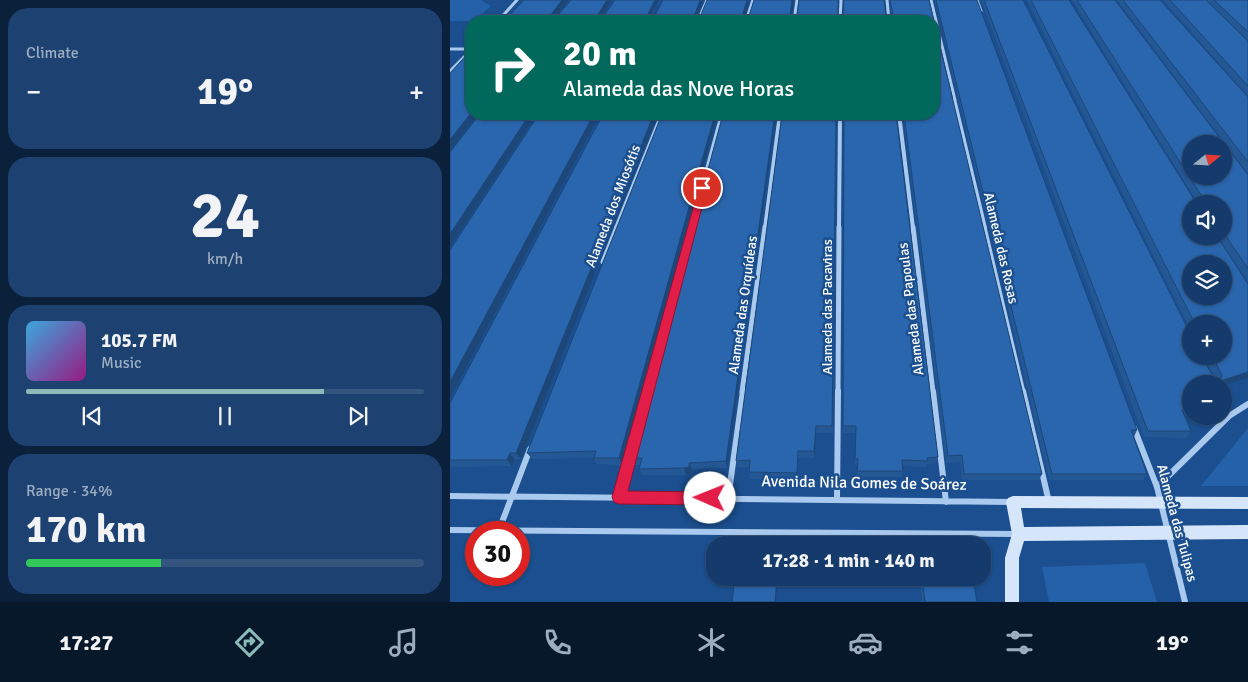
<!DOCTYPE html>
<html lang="en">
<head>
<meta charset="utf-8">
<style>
	:root { --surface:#143b6b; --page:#1d4271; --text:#f1f3f6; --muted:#9dadc1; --line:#33557e; --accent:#8bbbb9 }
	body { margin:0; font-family:Signika,sans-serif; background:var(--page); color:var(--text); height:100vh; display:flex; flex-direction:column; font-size:19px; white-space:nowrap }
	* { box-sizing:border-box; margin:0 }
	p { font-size:16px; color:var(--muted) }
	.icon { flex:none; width:28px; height:28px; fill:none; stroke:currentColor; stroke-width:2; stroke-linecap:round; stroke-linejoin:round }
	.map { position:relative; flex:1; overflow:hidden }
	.side { display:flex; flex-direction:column; gap:8px; padding:8px; background:#0b203b; width:450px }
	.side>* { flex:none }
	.top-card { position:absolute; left:15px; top:15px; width:475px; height:105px; border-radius:20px; box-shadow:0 1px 4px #0004,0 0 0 1px var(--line); background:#00695c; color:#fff; overflow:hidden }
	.needle { width:32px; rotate:72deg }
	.buttons { position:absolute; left:732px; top:135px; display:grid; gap:10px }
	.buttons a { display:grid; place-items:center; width:50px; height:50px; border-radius:50%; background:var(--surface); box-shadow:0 1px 4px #0004,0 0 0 1px var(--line); font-size:25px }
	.speed { position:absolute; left:15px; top:521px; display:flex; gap:10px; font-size:25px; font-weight:700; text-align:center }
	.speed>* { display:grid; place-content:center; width:65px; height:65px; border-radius:50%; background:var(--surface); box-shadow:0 1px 4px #0004,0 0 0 1px var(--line); line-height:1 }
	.speed .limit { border:8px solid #d22; background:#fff; color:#111 }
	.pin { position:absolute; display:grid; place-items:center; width:42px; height:42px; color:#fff; margin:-21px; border:2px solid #fff; border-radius:50%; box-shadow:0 1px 5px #0007 }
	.me { position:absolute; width:55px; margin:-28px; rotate:271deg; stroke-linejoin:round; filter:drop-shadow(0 0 4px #0008) }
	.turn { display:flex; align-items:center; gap:18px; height:105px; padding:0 15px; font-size:22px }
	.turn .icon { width:65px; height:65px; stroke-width:2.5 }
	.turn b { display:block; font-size:35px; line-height:42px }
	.big { font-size:38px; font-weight:700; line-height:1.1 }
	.side .card { flex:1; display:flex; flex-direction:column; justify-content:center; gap:8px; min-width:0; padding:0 18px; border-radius:20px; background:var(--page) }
	.side .dial { align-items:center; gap:0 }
	.dial b { font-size:65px; line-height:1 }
	.song { display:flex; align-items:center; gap:15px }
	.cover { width:60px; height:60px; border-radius:8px; background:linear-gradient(135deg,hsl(200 70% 55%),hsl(310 70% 35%)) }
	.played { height:5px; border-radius:2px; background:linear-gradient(90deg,var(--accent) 75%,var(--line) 75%) }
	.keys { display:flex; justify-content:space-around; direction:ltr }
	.heat { display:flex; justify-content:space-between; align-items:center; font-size:28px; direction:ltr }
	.charge { height:8px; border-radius:4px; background:linear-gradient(90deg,#34c759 34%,var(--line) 0) }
	.trip { position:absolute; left:256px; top:536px; width:285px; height:50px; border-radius:20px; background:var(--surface); box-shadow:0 1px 4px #0004,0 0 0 1px var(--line); font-weight:700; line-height:50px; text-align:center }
	.dock { display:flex; height:80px; justify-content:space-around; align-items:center; background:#08182b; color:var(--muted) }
	.dock .icon { width:35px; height:35px }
	.dock .current { color:var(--accent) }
	.dock b { font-size:22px; color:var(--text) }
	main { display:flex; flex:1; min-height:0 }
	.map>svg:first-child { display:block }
	.green { fill:#2461a8 }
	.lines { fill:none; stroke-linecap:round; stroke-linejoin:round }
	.street-far3 { stroke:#a9c9ee; stroke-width:3 }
	.street-far2 { stroke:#a9c9ee; stroke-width:4 }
	.street-far1 { stroke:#a9c9ee; stroke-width:5 }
	.street { stroke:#a9c9ee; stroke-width:6 }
	.secondary { fill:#d6e6fa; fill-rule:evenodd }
	.wall { fill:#245895 }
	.shaded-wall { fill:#1d4779 }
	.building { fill:#2a66ad; stroke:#1d4779; fill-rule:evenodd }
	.route { fill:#e11d48; stroke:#92132f }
	.labels { text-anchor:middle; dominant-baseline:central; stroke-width:5; stroke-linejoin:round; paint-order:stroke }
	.street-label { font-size:14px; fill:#fff; stroke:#1b4f8f }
	.near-street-label { font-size:16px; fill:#fff; stroke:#1b4f8f }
</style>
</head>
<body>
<main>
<section class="side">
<div class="card"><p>Climate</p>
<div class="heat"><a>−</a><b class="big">19°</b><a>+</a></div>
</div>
<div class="card dial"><b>24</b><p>km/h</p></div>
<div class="card">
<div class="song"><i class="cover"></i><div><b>105.7 FM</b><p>Music</p></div></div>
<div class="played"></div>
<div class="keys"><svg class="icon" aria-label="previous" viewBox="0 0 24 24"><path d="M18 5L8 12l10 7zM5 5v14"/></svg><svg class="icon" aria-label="pause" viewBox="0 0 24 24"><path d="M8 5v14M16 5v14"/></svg><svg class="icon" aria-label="next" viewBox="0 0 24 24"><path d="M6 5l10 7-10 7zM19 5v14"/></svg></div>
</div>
<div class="card"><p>Range · 34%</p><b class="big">170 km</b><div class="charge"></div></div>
</section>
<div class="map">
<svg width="798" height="602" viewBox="0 0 798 602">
	<rect width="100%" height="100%" fill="#1b4f8f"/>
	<path class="green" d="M0,0H31L41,6L24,21H0Z
		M798,428V486H751Z
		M695,563L707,602H599L592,567Z"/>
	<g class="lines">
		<path class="street-far3" d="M437,0L439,21
			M481,0L505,100
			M527,0L531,11
			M48,21L67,0
			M248,21L257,0
			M296,21L303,0
			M344,21L347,0
			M390,21L391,0
			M0,49H21
			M0,71L21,50"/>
		<path class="street-far2" d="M504,99L535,228
			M449,114L463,228
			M166,228L212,114
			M241,228L272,114
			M315,228L330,114
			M389,228L390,114"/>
		<path class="street-far1" d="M463,227L483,392
			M534,227L573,392
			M153,262L167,227
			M197,392L242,227
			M292,392L315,227
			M388,392L389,227"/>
		<path class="street" d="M483,391L496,502
			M573,391L599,502
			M774,406L779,416
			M684,428L707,487L735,602
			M707,487L779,416L798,404
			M0,496L563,502
			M169,497L197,391
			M278,499L293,391
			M387,500L388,391
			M0,530L567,534
			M49,530L80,449"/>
		<path class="secondary" d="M563,496L798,497V509L571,508L574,527L798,525V539L574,541L569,558V602H555V558L562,534L556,502L558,498Z"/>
	</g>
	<path class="wall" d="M74,0H119L105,18L162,0L151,18L153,17L165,0H209L200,18L296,19L299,16L304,0H344L341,17L343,18H391L436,16L439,19L442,16L439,0H479L592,474L589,480H512L510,462L496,463L453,114H484V21L55,20Z
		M485,0H527L687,430L684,437L697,474L693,480H599Z
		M531,0H573L764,379L766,381L754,356H774V324H741V331L577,0H619L744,199L746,200L622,0H665L798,175V282L767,236H774V204H741L798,378L774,385V384H767V382L766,384H741V412L739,416H735L741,431L737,438L694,437Z
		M667,0H710L798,97V174Z
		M713,0H756L798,41V96Z
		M756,0H798V40Z
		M153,114L71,459L65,460L62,466L0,467V403Z
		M212,114H268L172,465L147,464L144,458L82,459L77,453Z
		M273,114L277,468L242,469L241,473L236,475H192L189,469L190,465H183L180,458Z
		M332,114H386L383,433H366L365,458H348V479H300L299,472V467H287L286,461Z
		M446,114L488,457L486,463L477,464V467L453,466L452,477H407L408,466L405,465L406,433H393V426Z
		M434,578H468V580L467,584L435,585Z
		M470,578H523L527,602H472Z"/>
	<path class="shaded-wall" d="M112,0H119L102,21L100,16Z
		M157,0H162L149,21L147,16Z
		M205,0H209L199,19L198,14Z
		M250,0H253L246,21L244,17Z
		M297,0H299L294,21L292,17Z
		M342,0H344L341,21L340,15Z
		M21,113V114H28L0,151V140Z
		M80,114H87L0,247V234Z
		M144,114H150L0,398V382Z
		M204,114H208L71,459L66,453Z
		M265,114H268L172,465L169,458Z
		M325,114H326L277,468L276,461Z
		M798,372V378L774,385V384H768L770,381Z
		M366,426V433L365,458L364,451Z
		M348,451V479L347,473Z
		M60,453L65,460L62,466L57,460Z
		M239,463L242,469L241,473L236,475L234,468Z
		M327,578H328L326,602H325Z"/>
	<path class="building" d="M74,0H112L100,16L102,18L106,17L121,0H157L147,16L150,19L153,17L165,0H205L198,14L199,18L204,17L213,0H250L244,17L247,19L250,17L257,0H297L292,17L296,19L299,16L304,0H342L340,15L343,18L347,16L349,0H388V18H391L393,15L394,0H434L436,16L439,19L443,15L440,0H479L592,474H514L512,455L498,456L454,114H484V21H48L49,20H55Z
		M486,0H527L687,430H681L697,474H602Z
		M534,0H573L741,335V356H752L764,379L767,382L760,384H741V400H739L741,405V410H732L741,431H698Z
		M581,0H619L744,199L749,200L751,195L627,0H665L798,175V269L774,233V204H741V236H767L798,284V372L770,381L772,375L762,356H774V324H745ZM741,144H774V176H741ZM741,264H774V296H741Z
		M673,0H710L798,97V162Z
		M720,0H756L798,41V86Z
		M764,0H798V32Z
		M21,50V113L0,140V73Z
		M30,114H80L0,234V152Z
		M89,114H144L0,382V250Z
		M153,114H204L66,453H60L57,460H0V403Z
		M212,114H265L169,458H144L146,451L77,453Z
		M273,114H325L276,461L239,463V467L234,468L189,469L192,458H180Z
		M332,114H386L382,426H366L364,451H348L347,473L299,472L300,460L286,461Z
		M394,114H446L488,457L477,458L478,461L452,460L453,471H407L408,459H405L406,426H393Z
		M285,578H327L325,602H282Z
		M435,578H468V580H435Z
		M472,578H523L527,602H475Z"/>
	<path class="route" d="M249,187L257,188L178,491L260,492L265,494L267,498L265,503L260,505L169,504L164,502L162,497Z"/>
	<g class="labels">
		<g class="street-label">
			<text transform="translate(163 206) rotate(-69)">Alameda dos Miosótis</text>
			<text transform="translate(551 248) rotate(77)">Alameda das Rosas</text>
			<text transform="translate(293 305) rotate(-82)">Alameda das Orquídeas</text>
			<text transform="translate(377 307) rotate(-90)">Alameda das Pacaviras</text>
			<text transform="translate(461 309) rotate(-97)">Alameda das Papoulas</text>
			<text transform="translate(727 523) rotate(75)">Alameda das Tulipas</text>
		</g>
		<g class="near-street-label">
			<text transform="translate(414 483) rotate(1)">Avenida Nila Gomes de Soárez</text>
		</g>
	</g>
</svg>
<div class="buttons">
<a><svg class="needle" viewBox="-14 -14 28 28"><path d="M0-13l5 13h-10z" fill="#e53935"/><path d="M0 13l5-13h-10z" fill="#9dadc1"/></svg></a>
<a><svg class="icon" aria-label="sound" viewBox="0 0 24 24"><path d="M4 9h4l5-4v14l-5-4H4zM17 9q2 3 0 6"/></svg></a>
<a><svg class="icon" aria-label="layers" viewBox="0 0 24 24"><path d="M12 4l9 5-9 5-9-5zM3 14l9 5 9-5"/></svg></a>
<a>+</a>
<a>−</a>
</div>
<div class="speed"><div class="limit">30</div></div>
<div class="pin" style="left:252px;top:188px;background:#d93025"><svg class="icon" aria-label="arrive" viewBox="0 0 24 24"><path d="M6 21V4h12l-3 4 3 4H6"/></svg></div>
<svg class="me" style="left:260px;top:498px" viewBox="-20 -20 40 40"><circle r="19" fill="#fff"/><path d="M0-13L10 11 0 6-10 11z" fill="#e11d48"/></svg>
<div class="trip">17:28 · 1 min · 140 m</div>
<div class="top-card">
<div class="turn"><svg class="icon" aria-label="right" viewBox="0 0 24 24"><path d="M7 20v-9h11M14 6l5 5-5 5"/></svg><div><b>20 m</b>Alameda das Nove Horas</div></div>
</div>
</div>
</main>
<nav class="dock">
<b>17:27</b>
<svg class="icon current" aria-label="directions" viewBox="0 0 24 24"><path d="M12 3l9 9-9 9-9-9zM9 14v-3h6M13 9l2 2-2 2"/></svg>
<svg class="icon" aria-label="music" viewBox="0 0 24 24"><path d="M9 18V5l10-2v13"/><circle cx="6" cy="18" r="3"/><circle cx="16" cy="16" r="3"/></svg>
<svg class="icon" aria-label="phone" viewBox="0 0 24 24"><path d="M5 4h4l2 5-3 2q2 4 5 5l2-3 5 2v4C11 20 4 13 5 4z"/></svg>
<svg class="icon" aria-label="climate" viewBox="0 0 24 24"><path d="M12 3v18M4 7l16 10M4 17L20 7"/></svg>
<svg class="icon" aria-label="car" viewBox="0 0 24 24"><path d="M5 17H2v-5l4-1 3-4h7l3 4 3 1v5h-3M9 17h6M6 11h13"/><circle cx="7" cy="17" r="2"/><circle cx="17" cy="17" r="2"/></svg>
<svg class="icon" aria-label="filters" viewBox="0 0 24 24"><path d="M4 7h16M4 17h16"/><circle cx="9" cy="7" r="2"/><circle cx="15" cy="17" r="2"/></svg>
<b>19°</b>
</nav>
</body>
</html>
